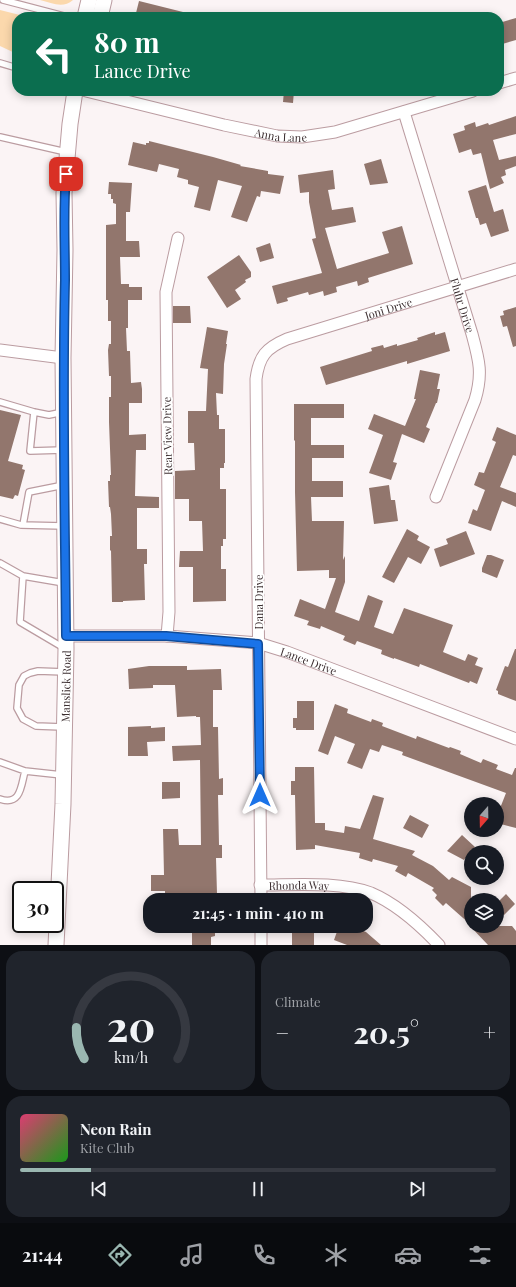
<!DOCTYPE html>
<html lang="en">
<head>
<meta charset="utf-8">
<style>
	:root { --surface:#171b24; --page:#20242c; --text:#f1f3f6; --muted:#9ea1a6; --line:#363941; --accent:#9ab7b1 }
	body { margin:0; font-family:"Playfair Display",serif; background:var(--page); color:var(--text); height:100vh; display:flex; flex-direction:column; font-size:15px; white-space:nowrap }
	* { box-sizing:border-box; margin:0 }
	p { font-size:13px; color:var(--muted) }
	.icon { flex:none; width:22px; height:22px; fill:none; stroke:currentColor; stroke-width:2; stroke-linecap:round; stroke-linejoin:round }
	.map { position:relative; height:945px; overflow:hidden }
	.panel { display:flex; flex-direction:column; gap:6px; padding:6px; background:#0d0f14; flex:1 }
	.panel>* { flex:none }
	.top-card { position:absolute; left:12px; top:12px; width:492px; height:84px; border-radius:16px; box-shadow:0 2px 10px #0003; background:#0b6e4f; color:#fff; overflow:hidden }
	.needle { width:26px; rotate:200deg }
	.tools { position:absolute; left:464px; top:797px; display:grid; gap:8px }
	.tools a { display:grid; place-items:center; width:40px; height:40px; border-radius:50%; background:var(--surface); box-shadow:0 2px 10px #0003; font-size:20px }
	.speed { position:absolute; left:12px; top:881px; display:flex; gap:8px; font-size:20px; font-weight:700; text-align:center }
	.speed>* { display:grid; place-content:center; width:52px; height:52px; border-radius:50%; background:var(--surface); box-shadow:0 2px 10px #0003; line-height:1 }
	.speed .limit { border:2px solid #111; border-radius:6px; background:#fff; color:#111 }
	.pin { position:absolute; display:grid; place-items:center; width:34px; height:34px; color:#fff; margin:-17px; border-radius:8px; box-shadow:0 2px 6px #0006 }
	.me { position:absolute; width:44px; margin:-22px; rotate:0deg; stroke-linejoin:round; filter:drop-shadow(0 0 3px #0008) }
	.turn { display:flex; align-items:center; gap:14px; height:84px; padding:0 16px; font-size:18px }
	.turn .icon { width:52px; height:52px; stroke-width:2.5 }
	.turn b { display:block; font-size:28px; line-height:34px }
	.big { font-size:30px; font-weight:700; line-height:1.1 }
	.panel .card { flex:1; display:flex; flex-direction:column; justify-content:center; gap:6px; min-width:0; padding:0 14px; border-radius:16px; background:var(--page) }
	.panel .dial { align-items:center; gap:0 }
	.dial svg { height:104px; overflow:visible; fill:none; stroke:var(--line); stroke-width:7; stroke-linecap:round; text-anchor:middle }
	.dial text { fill:var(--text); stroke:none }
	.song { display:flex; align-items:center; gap:12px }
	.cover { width:48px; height:48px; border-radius:6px; background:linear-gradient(135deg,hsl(340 70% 55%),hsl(120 70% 35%)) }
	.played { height:4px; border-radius:2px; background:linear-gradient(90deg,var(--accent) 15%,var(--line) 15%) }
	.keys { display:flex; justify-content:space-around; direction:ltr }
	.heat { display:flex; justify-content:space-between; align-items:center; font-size:22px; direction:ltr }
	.panel .tiles { flex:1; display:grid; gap:6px; grid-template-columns:1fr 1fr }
	.card:last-child { grid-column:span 2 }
	.trip { position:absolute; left:143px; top:893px; width:230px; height:40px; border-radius:16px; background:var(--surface); box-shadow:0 2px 10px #0003; font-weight:700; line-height:40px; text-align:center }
	.tab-bar { display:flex; height:64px; justify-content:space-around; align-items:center; background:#090b0e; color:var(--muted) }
	.tab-bar .icon { width:28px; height:28px }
	.tab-bar .on { color:var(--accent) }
	.tab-bar b { font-size:18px; color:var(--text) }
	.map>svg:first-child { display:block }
	.green { fill:#fbd8ac }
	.building { fill:#92766d }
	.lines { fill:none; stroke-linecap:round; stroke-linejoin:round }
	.service-casing { stroke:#bb9ca1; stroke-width:8 }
	.minor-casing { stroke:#bb9ca1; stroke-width:13 }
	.secondary-casing { stroke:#bb9ca1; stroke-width:17 }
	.service { stroke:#fff; stroke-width:5.5 }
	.minor { stroke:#fff; stroke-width:11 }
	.secondary { stroke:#fff; stroke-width:15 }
	.route-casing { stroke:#114b97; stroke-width:10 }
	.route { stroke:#1a73e8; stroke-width:7 }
	.labels { text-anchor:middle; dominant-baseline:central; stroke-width:3.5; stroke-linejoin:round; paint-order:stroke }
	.street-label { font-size:11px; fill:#3c2f31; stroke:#fff }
</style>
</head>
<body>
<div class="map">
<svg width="516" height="945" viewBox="0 0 516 945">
	<rect width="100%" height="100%" fill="#fbf4f5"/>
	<path class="green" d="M40,0H73C63,9 52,3 40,0Z
		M0,10L28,17H17V54L0,46Z"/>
	<path class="building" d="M139,1L187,13V17H135Z
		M516,18V40L499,45V23Z
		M284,91H294L293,103L283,102Z
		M516,116V134L493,140L499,160L516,156V166L505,170L506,175L501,177L504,183L490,189L481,153L473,155L471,149L459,153L453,134L465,130L464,126L475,122L476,127L488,123L489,125Z
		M149,141L213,157L241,165L240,166L268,171V174L284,176L280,194L261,191L260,197L257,196L247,222L231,217L242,186L218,180L210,211L194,207L199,187L188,184V180L177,177L179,169L159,164L157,172L128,165L133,142L146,145V143H149Z
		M381,159L388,183L370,185L364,164Z
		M333,170L335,189L328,190L332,210L353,207L356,222L325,228L337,269L389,253L382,232L402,226L413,264L368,278L369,282L358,286L357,281L336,287L337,292L324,296L323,291L309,295L308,292L287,298L288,301L277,304L272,286L322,273L312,239L316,238L309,202V192L300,193L298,175Z
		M109,182L132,183L130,212H126V241H139L140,257H120L121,284H129V287H142V300H128V328H126L127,351H130L131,383L141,382L142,389V403H129V435L146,434V450H136L135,496L159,497V508H137V549H147V564H144L145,600L123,601V602H112L111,550L110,551V536H112L111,514L110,507H109L108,481H110V475H111L109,422V397H111V376H109L108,350L109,344H111V321H108V300H106V225L116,224V204L113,203V199H111V194H108Z
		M486,185L494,212L503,209L509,231L491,237L486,223L480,225L478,218H476L468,191Z
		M270,243L274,258L260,262L256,248Z
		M239,255L251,272V277L245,280L246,282L235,290L241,299L227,308L207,277Z
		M173,306H190L191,323H173Z
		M516,307V346L513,347L507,326L503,327L500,316L504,315L503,311Z
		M207,327L228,331L226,344H227L224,364L223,394L216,393L217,415H219V429H225V463H224V468H220V489H226V539H223V546H221V569H226V601L193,602V567H179L180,551H203L202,521H189V499H175V471L195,470L194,443H188V411H206L208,369L200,368Z
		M435,332V335L445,332L450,351L407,364V361L326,385L320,367L372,351L371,348L383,345L384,348L397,344V346L418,340L417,338Z
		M420,370L440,374L437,389H440L437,403H436L426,427L430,429L424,443L402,434L393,462L397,463L391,480L369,473L383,435L368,429L374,414L405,426L416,399H414Z
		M294,404H344V418H311V445H344V458H312V481H343V497H311L312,521H344L343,560L345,556V582L335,612L359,621L368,595L383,601L374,627L393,634L404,608L453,625L443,652L465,661L468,654L478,658L475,665L483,668L477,684L470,681L469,683L420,664L419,667L394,658V659L381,654L382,650L357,641L355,645L343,640L345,636L321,626L320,629L307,625L309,621L294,616L300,599L325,609L336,578H329V570L297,571L295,492V441L294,440Z
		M0,410L21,415L8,461L23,465L22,469L25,470L18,496L15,495L13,499L0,496Z
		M497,427L516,435V456L513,455L500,487L516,493V507L502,501L491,531L468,523L473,509L477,511L485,490L474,485L479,472L484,473L496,442L492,440Z
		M389,485L391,500H395L398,521L374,524L369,488Z
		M407,529L419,536L417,540L430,547L421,564L408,557L394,583L382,577Z
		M466,531L475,554L440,567L434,549L448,544L446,539Z
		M487,555H491L504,560L497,578L482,572V568Z
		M515,649H516V701L498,694V691L496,690L505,666L508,667Z
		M149,666H187V670L221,669L222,690H213V727H218L219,779L223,778V795H218L219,845H222V858H216L217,894H213V900H194V897H165V891H151V875H164L163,829H178L179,845H201L200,760L173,761L172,746L201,745L200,717H196V716L177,717L175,685H153V688L129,689L128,669Z
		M297,701H314V730H296V728H293V718H297Z
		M335,704L348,709L347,713L371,722L372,719L383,723L382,726L416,739L417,736L449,748L450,747L461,751L460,754L481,763L483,759L498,765L496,769L512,775L515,768H516V828L497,823V816L506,793L402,755L403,752L382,745L379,752L370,749L362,769L347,763L355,744L335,736L328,755L318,751Z
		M151,726V728L165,727V741L147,742L148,756H128V727Z
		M295,767H314L315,823H325V830L344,833L345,826L360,829L373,795L384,798L373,839L415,851L412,855L433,866L449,880L452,877L471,887V925L446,903L443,906L435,898L437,895L432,890L434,888L408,873L406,877L395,871L398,866L373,859L372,862L359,858L360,853L315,845V849L296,850L295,795H291V781H295Z
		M162,782H180V798L162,799Z
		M410,815L429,825L422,838L403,828Z
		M462,835L475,847L464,860L447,851Z
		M506,894L515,904L504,915L497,907V903Z
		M192,926H215V936L211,937V945H192Z
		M297,926H314V945H292V933H297Z
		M339,926H351L366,932L381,945H347L334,940Z
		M470,926H512L516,931V945H488Z"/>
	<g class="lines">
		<defs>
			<path id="service" d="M3,0L68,17
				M0,63L17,68
				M0,137L66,152
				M0,402L34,412L49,415L63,412
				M34,412L30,451L63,450
				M0,519L21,525L64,526
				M23,525L29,492L64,485
				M0,563L23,576L20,622L64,648
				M23,576L64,583
				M63,727L36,726L23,719L17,708L19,685L24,676L30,673L38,671L65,672
				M0,762L25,771
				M0,799C21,806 21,786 25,771L62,775"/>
			<g id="minor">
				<path d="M499,83L516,78"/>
				<path id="s1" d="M86,91L224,125L277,136L302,137L335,132L473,91"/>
				<path id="s2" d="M404,112L472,334C479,360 483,373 475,400L436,497"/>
				<path d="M0,350L63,358"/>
				<path id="s3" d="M66,636H167L258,643L287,652L516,739"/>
				<path d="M167,636L169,612L166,292L178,238"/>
				<path id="s4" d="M260,885C294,885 339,881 371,893C397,904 420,925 439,945"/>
				<path id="s5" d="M261,900L256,379C259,356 266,348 287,339L516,269"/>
				<path d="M261,926V945"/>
			</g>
			<g id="secondary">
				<path d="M85,17L89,0"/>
				<path d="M100,17L104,0"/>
				<path id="s6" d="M56,945L63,804L66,649L63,358L65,250L64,193L70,124L75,91"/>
			</g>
		</defs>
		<use href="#service" class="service-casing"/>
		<use href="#minor" class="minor-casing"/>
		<use href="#secondary" class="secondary-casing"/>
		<use href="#service" class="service"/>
		<use href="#minor" class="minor"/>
		<use href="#secondary" class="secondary"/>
	</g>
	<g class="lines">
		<defs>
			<path id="route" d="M66,174C63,209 65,245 65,280C62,399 65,517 66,636H166L258,644L260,795"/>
		</defs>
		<use href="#route" class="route-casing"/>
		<use href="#route" class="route"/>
	</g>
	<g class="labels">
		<g class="street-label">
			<text stroke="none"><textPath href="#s1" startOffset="200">Anna Lane</textPath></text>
			<text stroke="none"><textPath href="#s2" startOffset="202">Fluhr Drive</textPath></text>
			<text stroke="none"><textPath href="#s5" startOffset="681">Joni Drive</textPath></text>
			<text transform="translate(167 436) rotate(-91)">Rear View Drive</text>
			<text transform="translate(258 602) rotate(-90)">Dana Drive</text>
			<text stroke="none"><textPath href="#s3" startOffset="246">Lance Drive</textPath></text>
			<text stroke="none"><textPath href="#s6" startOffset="259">Manslick Road</textPath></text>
			<text stroke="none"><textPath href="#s4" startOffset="39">Rhonda Way</textPath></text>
		</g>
	</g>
</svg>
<div class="tools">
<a><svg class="needle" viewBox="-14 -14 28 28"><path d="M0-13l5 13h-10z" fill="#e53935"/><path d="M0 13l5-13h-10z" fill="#9ea1a6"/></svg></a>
<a><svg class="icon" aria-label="search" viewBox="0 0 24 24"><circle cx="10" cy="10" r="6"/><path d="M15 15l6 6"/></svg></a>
<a><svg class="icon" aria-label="layers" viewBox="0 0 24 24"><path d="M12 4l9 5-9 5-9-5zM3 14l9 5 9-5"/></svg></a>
</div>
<div class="speed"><div class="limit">30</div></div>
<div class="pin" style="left:66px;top:174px;background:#d93025"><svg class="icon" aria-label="arrive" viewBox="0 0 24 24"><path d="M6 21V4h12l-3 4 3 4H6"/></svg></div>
<svg class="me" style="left:260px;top:795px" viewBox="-20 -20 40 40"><path d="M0-17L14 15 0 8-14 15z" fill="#1a73e8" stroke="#fff" stroke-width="4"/></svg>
<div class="trip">21:45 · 1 min · 410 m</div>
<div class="top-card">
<div class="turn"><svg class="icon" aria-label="left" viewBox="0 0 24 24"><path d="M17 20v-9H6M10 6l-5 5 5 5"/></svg><div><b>80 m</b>Lance Drive</div></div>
</div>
</div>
<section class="panel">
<div class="tiles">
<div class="card dial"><svg viewBox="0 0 100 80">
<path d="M14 69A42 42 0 1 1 86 69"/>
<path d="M14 69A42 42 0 0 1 8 45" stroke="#9ab7b1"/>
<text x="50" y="56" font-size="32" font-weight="700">20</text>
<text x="50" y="72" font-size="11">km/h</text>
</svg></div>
<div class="card"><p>Climate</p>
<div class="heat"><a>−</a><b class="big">20.5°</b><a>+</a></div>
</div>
<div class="card">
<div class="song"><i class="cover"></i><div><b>Neon Rain</b><p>Kite Club</p></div></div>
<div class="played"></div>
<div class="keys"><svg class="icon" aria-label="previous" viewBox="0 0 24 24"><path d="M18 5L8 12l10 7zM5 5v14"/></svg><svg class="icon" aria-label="pause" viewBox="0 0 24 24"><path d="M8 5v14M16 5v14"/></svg><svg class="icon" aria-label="next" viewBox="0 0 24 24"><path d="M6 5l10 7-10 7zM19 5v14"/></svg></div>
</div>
</div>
</section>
<nav class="tab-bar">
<b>21:44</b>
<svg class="icon on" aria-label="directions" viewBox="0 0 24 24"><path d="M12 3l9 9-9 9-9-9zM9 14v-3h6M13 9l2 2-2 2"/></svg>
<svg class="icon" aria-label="music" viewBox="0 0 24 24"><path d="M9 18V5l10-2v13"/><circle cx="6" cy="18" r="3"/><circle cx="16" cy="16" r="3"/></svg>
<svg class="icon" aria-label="phone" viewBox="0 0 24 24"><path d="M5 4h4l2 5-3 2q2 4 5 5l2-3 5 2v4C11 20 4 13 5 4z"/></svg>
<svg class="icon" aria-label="climate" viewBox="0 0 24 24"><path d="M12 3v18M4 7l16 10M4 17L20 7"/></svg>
<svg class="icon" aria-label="car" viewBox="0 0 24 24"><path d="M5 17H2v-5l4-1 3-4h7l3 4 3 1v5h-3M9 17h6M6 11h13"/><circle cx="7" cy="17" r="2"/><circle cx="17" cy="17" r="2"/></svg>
<svg class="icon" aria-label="filters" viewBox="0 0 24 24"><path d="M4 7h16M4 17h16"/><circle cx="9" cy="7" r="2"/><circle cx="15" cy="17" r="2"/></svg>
</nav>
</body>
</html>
